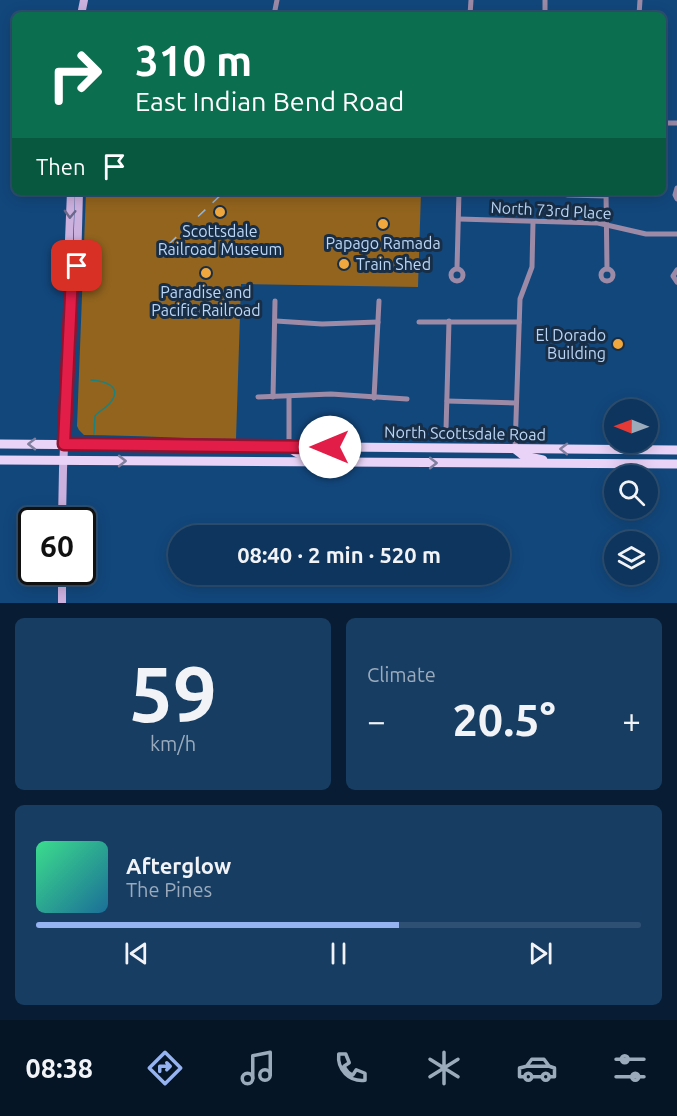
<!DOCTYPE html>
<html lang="en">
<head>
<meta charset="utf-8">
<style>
	body { margin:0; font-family:Ubuntu,sans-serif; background:#173d63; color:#f1f3f6; height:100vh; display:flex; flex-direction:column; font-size:22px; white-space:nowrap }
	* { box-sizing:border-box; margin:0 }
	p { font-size:20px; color:#9babbc }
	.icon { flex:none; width:33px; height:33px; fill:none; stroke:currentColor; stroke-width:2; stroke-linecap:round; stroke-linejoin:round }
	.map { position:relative; height:603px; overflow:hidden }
	.panel { display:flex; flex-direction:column; gap:15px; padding:15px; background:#081d33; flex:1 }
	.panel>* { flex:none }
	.hud { position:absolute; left:12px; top:12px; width:654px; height:183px; border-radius:9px; box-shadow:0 3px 15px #0003,0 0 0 2px #2e5072; background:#0b6e4f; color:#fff; overflow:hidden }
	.needle { width:39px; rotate:271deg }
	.controls { position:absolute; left:604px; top:399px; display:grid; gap:12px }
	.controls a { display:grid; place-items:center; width:54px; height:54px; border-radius:50%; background:#0e355d; box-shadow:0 3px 15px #0003,0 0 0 2px #2e5072; font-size:30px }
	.speed { position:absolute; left:18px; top:507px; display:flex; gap:12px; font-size:30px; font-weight:700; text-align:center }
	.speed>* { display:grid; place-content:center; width:78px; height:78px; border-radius:50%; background:#0e355d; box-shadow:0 3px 15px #0003,0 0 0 2px #2e5072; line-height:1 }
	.speed .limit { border:3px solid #111; border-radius:9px; background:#fff; color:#111 }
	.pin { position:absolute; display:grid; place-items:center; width:51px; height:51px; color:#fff; margin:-26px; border-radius:12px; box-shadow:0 3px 9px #0006 }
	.me { position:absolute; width:66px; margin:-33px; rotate:270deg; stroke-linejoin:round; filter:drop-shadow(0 0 4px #0008) }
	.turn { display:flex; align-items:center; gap:21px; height:126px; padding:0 24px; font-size:27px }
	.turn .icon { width:78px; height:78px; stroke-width:2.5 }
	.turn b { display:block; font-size:42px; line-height:51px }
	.then { display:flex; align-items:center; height:57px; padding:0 24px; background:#0003; gap:12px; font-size:22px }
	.big { font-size:45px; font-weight:600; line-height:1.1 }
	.panel .tile { flex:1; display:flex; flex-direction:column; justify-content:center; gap:9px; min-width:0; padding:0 21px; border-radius:9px; background:#173d63 }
	.panel .dial { align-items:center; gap:0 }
	.dial b { font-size:78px; line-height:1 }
	.song { display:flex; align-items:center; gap:18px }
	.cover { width:72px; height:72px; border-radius:9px; background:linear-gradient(135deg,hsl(150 70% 55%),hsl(200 70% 35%)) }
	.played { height:6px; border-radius:3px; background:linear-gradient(90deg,#95b2f1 60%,#2e5072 60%) }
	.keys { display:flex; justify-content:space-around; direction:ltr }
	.heat { display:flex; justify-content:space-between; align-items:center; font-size:33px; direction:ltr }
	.panel .tiles { flex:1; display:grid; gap:15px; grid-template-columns:1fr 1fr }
	.tile:last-child { grid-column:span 2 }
	.trip { position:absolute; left:168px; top:525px; width:342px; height:60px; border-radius:30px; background:#0e355d; box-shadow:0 3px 15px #0003,0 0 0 2px #2e5072; font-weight:600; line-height:60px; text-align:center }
	.dock { display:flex; height:96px; justify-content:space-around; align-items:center; background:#061525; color:#9babbc }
	.dock .icon { width:42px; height:42px }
	.dock .active { color:#95b2f1 }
	.dock b { font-size:27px; color:#f1f3f6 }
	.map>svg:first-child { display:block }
	.green { fill:#92641e }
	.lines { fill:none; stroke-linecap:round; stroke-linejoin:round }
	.stream { stroke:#1c8280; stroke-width:1.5 }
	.street { stroke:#9c8aa7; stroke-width:5 }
	.secondary { stroke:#ccb0de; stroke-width:8 }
	.primary { stroke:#e9d3f7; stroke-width:9 }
	.rail { stroke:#95b6db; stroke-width:1.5; stroke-dasharray:10 10; stroke-linecap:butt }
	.oneway { stroke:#69688a }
	.oneway2 { stroke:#80809e }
	.route-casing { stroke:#92132f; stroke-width:15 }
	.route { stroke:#e11d48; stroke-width:10 }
	.poi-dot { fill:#efa73e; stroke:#182e46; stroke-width:2 }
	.labels { text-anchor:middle; stroke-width:6; stroke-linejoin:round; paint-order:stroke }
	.street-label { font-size:16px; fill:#bbd6f6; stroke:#182e46 }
	.poi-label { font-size:16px; fill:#bbd6f6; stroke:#182e46 }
</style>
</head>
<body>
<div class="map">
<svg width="677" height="603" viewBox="0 0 677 603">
	<rect width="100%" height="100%" fill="#12477c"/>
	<path class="green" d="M86,192h335l-3,95 -177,-3 -5,155c-51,0 -101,-4 -152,-4l-5,-5 -2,-4z"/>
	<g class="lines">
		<path class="stream" d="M91,380c13,1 33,6 19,23 -4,5 -11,8 -15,13l-1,18"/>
		<g class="street">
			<polyline points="274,15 277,0"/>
			<polyline points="470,15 471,0"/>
			<polyline points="545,15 545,0"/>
			<polyline points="639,15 640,0"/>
			<polyline points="663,123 677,123"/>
			<polyline points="677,188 675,195 677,199"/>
			<polyline points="555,192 568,195 606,196"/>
			<polyline points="606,192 607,269"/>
			<polyline points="459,219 598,223 646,234 677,234"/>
			<polyline points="457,268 459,192"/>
			<circle cx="457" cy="275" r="6"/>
			<circle cx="607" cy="275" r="6"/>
			<polyline points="677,270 673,276 677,282"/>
			<polyline points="276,321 322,324 378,322"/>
			<polyline points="419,322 519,322"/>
			<polyline points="258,397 331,394 407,399"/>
			<polyline points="273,397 275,301"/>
			<polyline points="374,398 379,301"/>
			<polyline points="447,401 516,403"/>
			<polyline points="446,430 449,321"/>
			<polyline points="289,447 289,397"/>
			<polyline points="515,449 520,299 532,267 533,222"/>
		</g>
		<g class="secondary">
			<polyline points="81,15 84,0"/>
			<polyline points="72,275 77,266 79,192"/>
			<polyline points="62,520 63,469 72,275 68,264 71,192"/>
			<polyline points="62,603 62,572"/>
		</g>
		<g class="primary">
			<polyline points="0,444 677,450"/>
			<path d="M289,447c14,14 35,6 53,13"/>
			<polyline points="515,449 524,456 543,460"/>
			<polyline points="0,460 677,464"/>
		</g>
		<polyline class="rail" points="169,244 224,192"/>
	</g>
	<defs><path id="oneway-chevron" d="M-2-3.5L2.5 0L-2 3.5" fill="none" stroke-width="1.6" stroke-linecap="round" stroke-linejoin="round" transform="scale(1.5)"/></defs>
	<use class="oneway" href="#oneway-chevron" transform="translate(70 214) rotate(92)"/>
	<g class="oneway2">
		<use href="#oneway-chevron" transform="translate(32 444) rotate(-180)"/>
		<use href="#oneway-chevron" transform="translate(564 449) rotate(-179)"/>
		<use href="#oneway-chevron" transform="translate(122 461)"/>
		<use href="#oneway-chevron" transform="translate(433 463)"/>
	</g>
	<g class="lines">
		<g class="route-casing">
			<polyline id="route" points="77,266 72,275 64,444 330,447"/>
		</g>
		<use href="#route" class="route"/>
	</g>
	<g class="poi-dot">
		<circle cx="220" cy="212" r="6"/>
		<circle cx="383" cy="224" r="6"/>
		<circle cx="344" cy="264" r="6"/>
		<circle cx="206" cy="273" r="6"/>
		<circle cx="618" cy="344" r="6"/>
	</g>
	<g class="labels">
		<g class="street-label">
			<text transform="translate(551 210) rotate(3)" y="6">North 73rd Place</text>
			<text transform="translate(465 433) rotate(1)" y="6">North Scottsdale Road</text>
		</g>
		<g class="poi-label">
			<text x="220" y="237">Scottsdale<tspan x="220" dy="18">Railroad Museum</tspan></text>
			<text x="383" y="249">Papago Ramada</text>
			<text x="356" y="270" text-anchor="start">Train Shed</text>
			<text x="206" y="298">Paradise and<tspan x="206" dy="18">Pacific Railroad</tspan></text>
			<text x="606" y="341" text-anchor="end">El Dorado<tspan x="606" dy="18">Building</tspan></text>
		</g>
	</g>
</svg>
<div class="controls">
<a><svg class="needle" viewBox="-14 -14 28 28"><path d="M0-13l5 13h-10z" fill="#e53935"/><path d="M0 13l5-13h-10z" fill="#9babbc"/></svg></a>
<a><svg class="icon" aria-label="search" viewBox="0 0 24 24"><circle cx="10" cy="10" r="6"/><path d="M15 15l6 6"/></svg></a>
<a><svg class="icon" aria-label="layers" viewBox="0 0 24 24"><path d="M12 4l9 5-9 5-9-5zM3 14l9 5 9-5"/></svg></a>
</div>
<div class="speed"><div class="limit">60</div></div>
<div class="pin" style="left:77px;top:266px;background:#d93025"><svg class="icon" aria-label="arrive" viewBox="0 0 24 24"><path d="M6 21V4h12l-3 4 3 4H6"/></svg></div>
<svg class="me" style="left:330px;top:447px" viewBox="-20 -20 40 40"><circle r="19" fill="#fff"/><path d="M0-13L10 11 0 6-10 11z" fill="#e11d48"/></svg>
<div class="trip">08:40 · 2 min · 520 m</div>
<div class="hud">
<div class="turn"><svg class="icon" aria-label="right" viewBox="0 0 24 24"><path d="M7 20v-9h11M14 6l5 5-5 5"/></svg><div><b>310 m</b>East Indian Bend Road</div></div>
<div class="then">Then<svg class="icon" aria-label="arrive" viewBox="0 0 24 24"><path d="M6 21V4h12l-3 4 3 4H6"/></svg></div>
</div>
</div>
<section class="panel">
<div class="tiles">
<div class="tile dial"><b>59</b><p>km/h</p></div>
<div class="tile"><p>Climate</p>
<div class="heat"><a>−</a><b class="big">20.5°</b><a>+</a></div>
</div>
<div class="tile">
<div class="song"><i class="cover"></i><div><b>Afterglow</b><p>The Pines</p></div></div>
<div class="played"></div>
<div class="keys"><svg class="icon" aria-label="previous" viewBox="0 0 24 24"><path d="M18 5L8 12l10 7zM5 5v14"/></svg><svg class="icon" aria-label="pause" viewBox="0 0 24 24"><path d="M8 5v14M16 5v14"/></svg><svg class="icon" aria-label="next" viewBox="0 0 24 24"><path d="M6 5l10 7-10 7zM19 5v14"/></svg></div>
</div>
</div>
</section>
<nav class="dock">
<b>08:38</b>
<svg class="icon active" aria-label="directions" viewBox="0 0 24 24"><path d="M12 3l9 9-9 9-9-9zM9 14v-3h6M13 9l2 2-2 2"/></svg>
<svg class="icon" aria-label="music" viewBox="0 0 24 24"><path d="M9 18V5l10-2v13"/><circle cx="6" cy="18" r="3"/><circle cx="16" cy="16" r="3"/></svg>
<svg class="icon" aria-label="phone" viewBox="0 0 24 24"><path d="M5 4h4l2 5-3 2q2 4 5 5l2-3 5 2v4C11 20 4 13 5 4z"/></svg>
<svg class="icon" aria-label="climate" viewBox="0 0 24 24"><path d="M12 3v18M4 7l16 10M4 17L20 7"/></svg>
<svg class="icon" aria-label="car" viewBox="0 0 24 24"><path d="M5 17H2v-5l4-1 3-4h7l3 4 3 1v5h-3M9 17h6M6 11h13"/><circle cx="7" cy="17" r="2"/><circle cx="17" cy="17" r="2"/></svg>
<svg class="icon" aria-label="filters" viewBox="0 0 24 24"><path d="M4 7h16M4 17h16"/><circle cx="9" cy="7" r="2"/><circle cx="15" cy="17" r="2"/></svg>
</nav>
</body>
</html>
